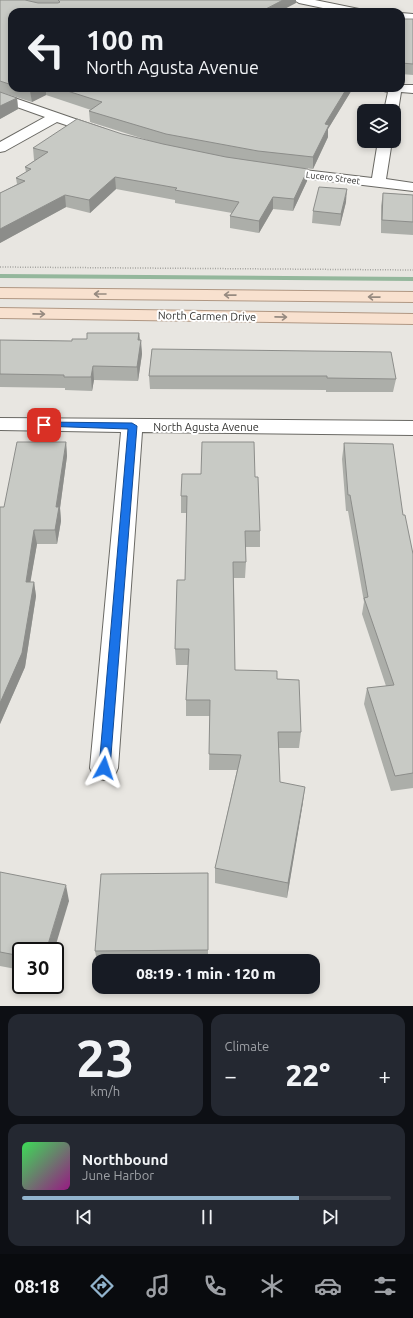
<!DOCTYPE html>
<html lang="en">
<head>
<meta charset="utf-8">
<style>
	body { margin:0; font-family:Ubuntu,sans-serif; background:#242831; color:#f1f3f6; height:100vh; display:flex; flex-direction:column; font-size:15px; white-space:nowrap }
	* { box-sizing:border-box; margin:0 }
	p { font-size:13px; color:#9ea1a6 }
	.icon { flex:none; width:22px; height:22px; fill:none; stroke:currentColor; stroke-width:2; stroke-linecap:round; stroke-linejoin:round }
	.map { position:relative; height:1006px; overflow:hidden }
	.details { display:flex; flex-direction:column; gap:8px; padding:8px; background:#0d0f14; flex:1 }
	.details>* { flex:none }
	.top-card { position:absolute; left:8px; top:8px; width:397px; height:84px; border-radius:12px; box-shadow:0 2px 6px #0003; background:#171b24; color:#f1f3f6; overflow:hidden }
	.controls { position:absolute; left:357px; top:104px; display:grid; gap:8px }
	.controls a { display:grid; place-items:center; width:44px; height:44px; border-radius:8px; background:#171b24; box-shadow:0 2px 6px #0003; font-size:20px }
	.speed { position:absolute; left:12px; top:942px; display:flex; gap:8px; font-size:20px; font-weight:700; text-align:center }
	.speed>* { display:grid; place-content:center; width:52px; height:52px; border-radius:50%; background:#171b24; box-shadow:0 2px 6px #0003; line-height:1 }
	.speed .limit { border:2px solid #111; border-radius:6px; background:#fff; color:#111 }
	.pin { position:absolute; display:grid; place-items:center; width:34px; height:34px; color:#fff; margin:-17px; border-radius:8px; box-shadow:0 2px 6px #0006 }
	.me { position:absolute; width:44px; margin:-22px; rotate:5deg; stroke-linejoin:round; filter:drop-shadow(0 0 3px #0008) }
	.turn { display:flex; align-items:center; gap:14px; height:84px; padding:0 12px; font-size:18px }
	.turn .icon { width:52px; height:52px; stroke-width:2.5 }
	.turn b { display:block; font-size:28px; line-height:34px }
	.big { font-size:30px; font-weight:800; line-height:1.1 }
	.details .widget { flex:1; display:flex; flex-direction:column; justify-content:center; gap:6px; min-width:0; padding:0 14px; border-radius:12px; background:#242831 }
	.details .dial { align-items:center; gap:0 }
	.dial b { font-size:52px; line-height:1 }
	.song { display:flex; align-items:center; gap:12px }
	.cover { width:48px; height:48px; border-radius:6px; background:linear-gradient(135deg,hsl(130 70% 55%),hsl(310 70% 35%)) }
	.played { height:4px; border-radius:2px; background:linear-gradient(90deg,#92b4cd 75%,#363941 75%) }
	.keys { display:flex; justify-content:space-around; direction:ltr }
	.heat { display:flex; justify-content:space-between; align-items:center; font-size:22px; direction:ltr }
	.details .tiles { flex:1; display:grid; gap:8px; grid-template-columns:1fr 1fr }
	.widget:last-child { grid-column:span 2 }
	.trip { position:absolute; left:92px; top:954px; width:228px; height:40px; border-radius:12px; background:#171b24; box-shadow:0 2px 6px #0003; font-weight:800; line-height:40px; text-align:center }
	.tab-bar { display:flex; height:64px; justify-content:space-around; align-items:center; background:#090b0e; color:#9ea1a6 }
	.tab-bar .icon { width:28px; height:28px }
	.tab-bar .on { color:#92b4cd }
	.tab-bar b { font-size:18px; color:#f1f3f6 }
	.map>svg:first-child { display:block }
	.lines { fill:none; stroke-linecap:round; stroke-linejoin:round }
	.stream { fill:#94b79c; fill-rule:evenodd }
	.minor-casing { stroke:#6a6964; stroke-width:2 }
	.major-casing { stroke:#b09783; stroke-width:2 }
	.path { stroke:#a5a4a0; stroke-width:1.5; stroke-dasharray:1 1.5; stroke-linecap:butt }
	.minor { fill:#fff; fill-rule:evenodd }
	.major { fill:#f8e1cf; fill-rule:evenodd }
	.wall { fill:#acaea9 }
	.shaded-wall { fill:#8c8d8a }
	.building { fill:#c8cac5; stroke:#8c8d8a }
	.oneway { stroke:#968a80 }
	.route { fill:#1a73e8; stroke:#114b97 }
	.labels { text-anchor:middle; stroke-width:4; stroke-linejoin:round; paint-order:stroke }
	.far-street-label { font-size:9px; fill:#333331; stroke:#fff }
	.street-label { font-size:11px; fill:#333331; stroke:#fff }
</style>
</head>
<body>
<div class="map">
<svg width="413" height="1006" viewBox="0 0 413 1006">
	<rect width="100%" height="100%" fill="#e8e6e1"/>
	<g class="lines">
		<polygon class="stream" points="0,274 413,277 413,281 0,278"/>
		<g class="minor-casing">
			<g id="minor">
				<polygon points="294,0 315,0 359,9 365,12 342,12 299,3"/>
				<polygon points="401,13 413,14 413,20 401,19"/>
				<polygon points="401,85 413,85 413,93 401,92 398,111 396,114 394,114 394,111 384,111 388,92 384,91 383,88 401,88"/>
				<polygon points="0,93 104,129 106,132 104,135 99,136 57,122 5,151 0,152 0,142 45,117 0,101"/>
				<polygon points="378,141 392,141 386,179 413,183 413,191 279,175 274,174 272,171 274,168 279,167 372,178"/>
				<polygon points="0,418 413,421 413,435 142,432 118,768 114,777 104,780 94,777 90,768 121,432 0,430"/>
			</g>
		</g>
		<g class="major-casing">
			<g id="major">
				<polygon points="0,288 413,292 413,302 0,298"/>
				<polygon points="0,308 413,314 413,324 0,318"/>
			</g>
		</g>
		<polyline class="path" points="0,267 413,270"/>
		<use href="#minor" class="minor"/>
		<use href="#major" class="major"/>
	</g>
	<g class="wall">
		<polygon points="0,0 296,0 296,3 12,12 12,88 353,88 328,129 328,137 313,169 304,168 307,181 293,211 273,209 259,233 230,228 230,216 232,213 175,203 175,200 116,189 90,213 66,207 0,243 0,193 17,184 16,178 26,172 25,167 35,160 34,160 33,148 122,134 160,144 90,122 89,111 91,110 46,95 32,102 0,92 17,98 18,109 0,119"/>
		<polygon points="401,19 413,19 413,75 401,74"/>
		<polygon points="383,193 413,195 413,235 381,233 381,206"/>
		<polygon points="346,202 340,226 312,223 313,211"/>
		<polygon points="139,333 142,354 138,381 94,380 92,391 65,390 65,388 0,387 0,340 72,341"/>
		<polygon points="152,349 396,379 393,392 326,392 326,390 150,389 149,376"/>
		<polygon points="66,442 67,456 60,508 61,521 57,544 37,544 30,582 34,582 36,596 25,667 0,724 0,507 4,507"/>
		<polygon points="344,443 403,515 413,554 413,788 391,791 364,704 367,688 386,686 362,614 364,602 348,511 346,511 342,459"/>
		<polygon points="255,477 260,531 260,547 245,547 246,562 245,578 234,578 235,670 277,679 301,732 299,748 279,748 280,782 303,802 287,898 215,883 215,868 237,770 209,770 210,716 186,716 186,700 188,665 176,665 175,649 185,580 187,513 181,513 181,496"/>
		<polygon points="0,872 69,901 21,951 21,970 0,966"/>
		<polygon points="208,873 208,961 99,961 99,966 98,966 95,951"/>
	</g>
	<g class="shaded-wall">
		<polygon points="283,0 296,0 296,3 279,12 260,12"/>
		<polygon points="37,88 46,88 46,95 32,102 30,91"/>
		<polygon points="347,88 353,88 328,129 328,137 313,169 313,157 325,124"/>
		<polygon points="17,98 18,109 0,119 0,106"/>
		<polygon points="308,169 307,181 293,211 294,199"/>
		<polygon points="115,177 116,189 90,213 89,200"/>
		<polygon points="347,189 346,202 340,226 341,214"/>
		<polygon points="65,195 66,207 0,243 0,229"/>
		<polygon points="273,197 273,209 259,233 259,221"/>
		<polygon points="139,333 140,346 141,340 142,354 138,381 137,367"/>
		<polygon points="93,366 94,380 92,391 91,377"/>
		<polygon points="66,442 67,456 60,508 61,521 57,544 55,530 56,507"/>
		<polygon points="34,530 37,544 28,596 26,582"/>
		<polygon points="34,582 36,596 25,667 0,724 0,703"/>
		<polygon points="305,787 303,802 287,898 288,883"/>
		<polygon points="66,885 69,901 54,951 46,951"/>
	</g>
	<g class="building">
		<polygon points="0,0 25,0 38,3 58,3 60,2 58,0 283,0 260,12 12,12 12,85 0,81"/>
		<polygon points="299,9 331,12 298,12"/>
		<polygon points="401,19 413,19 413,64 401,63"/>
		<polygon points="21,88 37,88 30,91"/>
		<polygon points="58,88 347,88 325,124 329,125 313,157 258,151 166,134 89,111 102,102"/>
		<polygon points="0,92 17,98 0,106"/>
		<polygon points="77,119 122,134 163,144 226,157 308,169 294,199 273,197 259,221 230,216 239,202 175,190 177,188 115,177 89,200 65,195 0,229 0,193 25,181 16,178 31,169 25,167 48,152 33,148"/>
		<polygon points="319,187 347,189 341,214 313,211"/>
		<polygon points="383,193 413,195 413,222 382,220"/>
		<polygon points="87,333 139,333 138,340 141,340 137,367 93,366 91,377 64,377 64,375 0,374 0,340 72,341 72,339 87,339"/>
		<polygon points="152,349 391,352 396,379 327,378 327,376 149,376"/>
		<polygon points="17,442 66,442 56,507 59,507 55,530 34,530 26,582 34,582 22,653 0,703 0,507 4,507"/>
		<polygon points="202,442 254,442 255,477 258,477 260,531 245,531 246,562 233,562 235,670 277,671 277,679 299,680 301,732 278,732 280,782 305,787 288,883 215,868 241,755 209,754 210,700 186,700 189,649 175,649 177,580 185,580 187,496 181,496 182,474 201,474"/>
		<polygon points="344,443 393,444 403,515 405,515 413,554 413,773 395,776 367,688 394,685 364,598 368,597 350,495 348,495"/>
		<polygon points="0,872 66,885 46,951 21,951 21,956 0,952"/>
		<polygon points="208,873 208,950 95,951 101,874"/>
	</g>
	<defs><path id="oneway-shaft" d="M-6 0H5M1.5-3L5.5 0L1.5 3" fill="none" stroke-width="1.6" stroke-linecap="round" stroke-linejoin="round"/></defs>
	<g class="oneway">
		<use href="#oneway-shaft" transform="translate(100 294) rotate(-180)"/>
		<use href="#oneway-shaft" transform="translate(230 295) rotate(-179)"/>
		<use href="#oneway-shaft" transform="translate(374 297) rotate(-179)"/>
		<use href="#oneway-shaft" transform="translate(39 314) rotate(1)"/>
		<use href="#oneway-shaft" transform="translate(281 317) rotate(1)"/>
	</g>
	<polygon class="route" points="44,422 132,423 137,426 110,768 109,772 104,773 100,772 99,768 128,429 41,426 40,425 41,423"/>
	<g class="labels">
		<g class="far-street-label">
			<text transform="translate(333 178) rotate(7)" y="3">Lucero Street</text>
		</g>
		<g class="street-label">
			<text transform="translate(207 316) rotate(1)" y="4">North Carmen Drive</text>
			<text x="206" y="431">North Agusta Avenue</text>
		</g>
	</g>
</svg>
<div class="controls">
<a><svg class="icon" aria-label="layers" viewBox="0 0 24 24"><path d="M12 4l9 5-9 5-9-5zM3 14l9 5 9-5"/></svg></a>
</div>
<div class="speed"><div class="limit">30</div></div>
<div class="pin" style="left:44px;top:425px;background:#d93025"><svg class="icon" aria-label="arrive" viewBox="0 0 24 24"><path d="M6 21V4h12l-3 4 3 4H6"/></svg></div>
<svg class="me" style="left:104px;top:768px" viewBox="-20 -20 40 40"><path d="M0-17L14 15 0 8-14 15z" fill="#1a73e8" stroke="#fff" stroke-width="4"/></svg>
<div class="trip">08:19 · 1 min · 120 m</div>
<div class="top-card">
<div class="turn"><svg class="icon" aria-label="left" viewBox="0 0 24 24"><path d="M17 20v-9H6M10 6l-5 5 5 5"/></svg><div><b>100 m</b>North Agusta Avenue</div></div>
</div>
</div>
<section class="details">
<div class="tiles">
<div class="widget dial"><b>23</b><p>km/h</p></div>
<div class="widget"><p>Climate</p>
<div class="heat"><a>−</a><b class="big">22°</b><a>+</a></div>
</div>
<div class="widget">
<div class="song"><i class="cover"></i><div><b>Northbound</b><p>June Harbor</p></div></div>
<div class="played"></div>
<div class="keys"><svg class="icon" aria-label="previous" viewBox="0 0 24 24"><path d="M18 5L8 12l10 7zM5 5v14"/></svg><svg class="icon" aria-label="pause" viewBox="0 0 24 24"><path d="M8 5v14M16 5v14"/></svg><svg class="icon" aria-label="next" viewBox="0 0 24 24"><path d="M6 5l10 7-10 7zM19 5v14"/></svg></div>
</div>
</div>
</section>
<nav class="tab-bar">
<b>08:18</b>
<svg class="icon on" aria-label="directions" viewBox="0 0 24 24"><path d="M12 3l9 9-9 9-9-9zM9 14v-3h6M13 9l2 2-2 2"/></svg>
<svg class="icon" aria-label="music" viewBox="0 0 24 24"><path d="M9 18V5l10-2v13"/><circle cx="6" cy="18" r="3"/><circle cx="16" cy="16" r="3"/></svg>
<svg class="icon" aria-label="phone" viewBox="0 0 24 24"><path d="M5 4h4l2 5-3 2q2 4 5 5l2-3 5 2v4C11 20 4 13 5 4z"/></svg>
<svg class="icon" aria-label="climate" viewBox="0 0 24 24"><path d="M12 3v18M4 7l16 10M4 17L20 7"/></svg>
<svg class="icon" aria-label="car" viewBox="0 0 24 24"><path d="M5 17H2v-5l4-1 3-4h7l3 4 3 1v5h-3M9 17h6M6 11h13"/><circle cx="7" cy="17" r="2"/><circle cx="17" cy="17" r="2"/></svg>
<svg class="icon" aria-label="filters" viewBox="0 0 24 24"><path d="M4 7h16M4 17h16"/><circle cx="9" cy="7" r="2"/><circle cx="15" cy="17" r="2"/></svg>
</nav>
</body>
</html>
